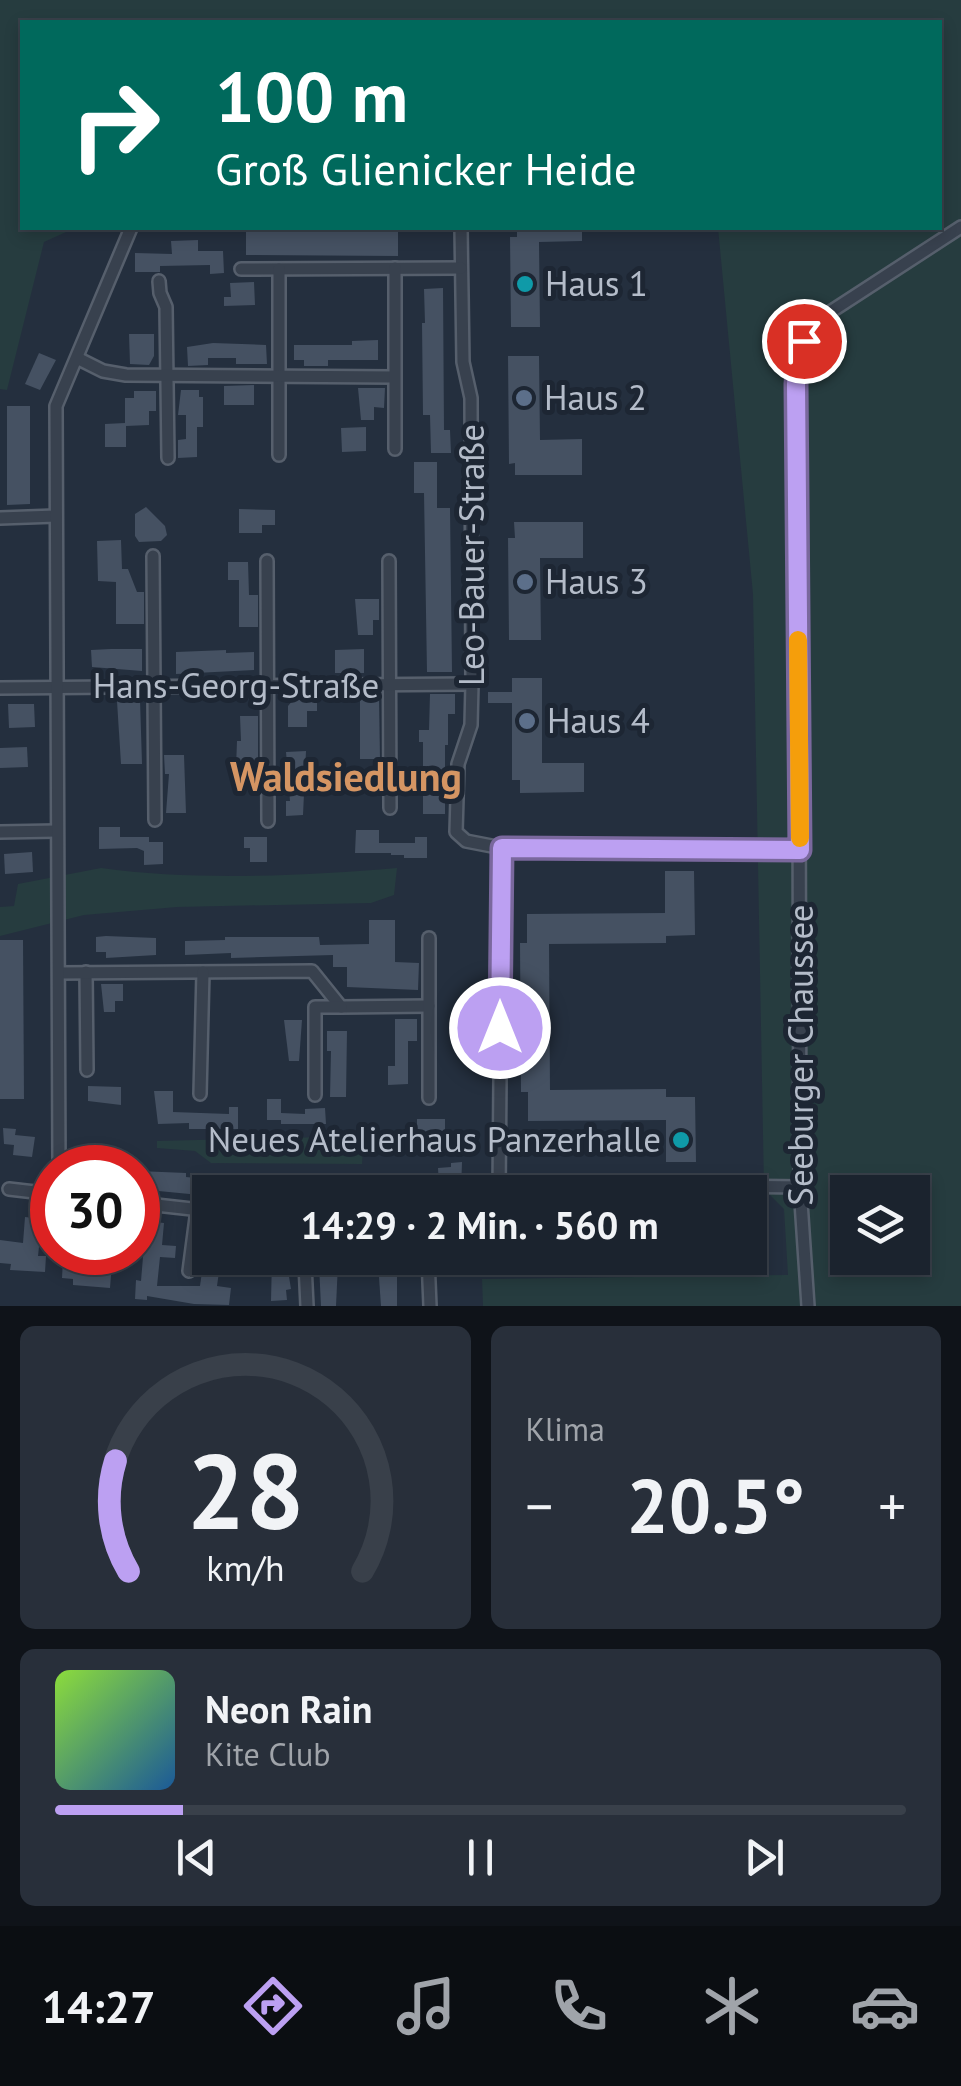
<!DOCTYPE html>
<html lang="de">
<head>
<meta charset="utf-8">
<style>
	body { margin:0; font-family:"PT Sans",sans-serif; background:#282f3a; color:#f1f3f6; height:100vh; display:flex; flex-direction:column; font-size:38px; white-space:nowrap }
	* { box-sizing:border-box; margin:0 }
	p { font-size:32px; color:#a0a4aa }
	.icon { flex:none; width:55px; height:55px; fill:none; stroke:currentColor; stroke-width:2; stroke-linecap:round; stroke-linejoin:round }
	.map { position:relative; height:1306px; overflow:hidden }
	.sheet { display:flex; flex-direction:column; gap:20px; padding:20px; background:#0f1319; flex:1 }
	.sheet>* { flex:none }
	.top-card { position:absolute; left:20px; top:20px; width:922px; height:210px; border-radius:0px; box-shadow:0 5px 15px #0003,0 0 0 2px #39404a; background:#00695c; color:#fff; overflow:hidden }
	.controls { position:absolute; left:830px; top:1175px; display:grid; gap:20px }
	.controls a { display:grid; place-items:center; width:100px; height:100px; border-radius:0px; background:#1b232e; box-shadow:0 5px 15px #0003,0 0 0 2px #39404a; font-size:50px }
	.speed { position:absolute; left:30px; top:1145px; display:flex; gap:20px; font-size:50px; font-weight:700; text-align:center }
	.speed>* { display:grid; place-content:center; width:130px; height:130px; border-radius:50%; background:#1b232e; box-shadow:0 5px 15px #0003,0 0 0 2px #39404a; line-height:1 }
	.speed .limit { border:15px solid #d22; background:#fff; color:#111 }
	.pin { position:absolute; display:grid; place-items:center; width:85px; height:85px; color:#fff; margin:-42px; border:5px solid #fff; border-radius:50%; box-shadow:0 2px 10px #0007 }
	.me { position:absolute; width:110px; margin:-55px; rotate:0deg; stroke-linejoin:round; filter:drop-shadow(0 0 8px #0008) }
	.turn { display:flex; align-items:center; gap:35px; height:210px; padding:0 30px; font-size:45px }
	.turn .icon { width:130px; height:130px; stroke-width:2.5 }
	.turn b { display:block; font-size:70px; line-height:85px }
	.big { font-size:75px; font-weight:800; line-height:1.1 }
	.sheet .card { flex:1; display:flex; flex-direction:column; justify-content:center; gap:15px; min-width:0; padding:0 35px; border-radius:15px; background:#282f3a }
	.sheet .dial { align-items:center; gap:0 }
	.dial svg { height:260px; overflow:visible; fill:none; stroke:#39404a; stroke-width:7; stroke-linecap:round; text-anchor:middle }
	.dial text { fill:#f1f3f6; stroke:none }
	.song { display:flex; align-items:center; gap:30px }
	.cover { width:120px; height:120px; border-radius:15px; background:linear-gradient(135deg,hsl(90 70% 55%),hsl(210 70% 35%)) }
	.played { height:10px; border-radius:5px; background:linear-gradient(90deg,#bca0f2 15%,#39404a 15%) }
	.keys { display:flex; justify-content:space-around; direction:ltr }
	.heat { display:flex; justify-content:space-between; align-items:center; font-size:55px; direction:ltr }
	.sheet .tiles { flex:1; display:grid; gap:20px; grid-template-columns:1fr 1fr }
	.card:last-child { grid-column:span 2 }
	.trip { position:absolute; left:192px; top:1175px; width:575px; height:100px; border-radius:0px; background:#1b232e; box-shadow:0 5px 15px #0003,0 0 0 2px #39404a; font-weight:800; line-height:100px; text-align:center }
	.dock { display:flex; height:160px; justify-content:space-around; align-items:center; background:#0b0e12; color:#a0a4aa }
	.dock .icon { width:70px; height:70px }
	.dock .current { color:#bca0f2 }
	.dock b { font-size:45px; color:#f1f3f6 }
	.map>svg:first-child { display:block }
	.green { fill:#263c3f; fill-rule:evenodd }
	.building { fill:#455162 }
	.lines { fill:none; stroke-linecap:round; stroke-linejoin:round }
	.minor-casing { stroke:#565f6c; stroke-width:16 }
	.minor { stroke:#38414e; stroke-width:11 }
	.route-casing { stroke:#7a689d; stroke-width:25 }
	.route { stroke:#bca0f2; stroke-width:18 }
	.slow { stroke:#f59e0b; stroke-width:18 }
	.culture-dot { fill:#0f9aa8; stroke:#1d2633; stroke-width:4 }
	.service-dot { fill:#5c6f8a; stroke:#1d2633; stroke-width:4 }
	.labels { text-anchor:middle; stroke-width:10; stroke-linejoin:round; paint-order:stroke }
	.poi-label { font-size:35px; fill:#b4bcc9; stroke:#1d2633; text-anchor:start }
	.street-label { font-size:35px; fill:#b4bcc9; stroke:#1d2633 }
	.quarter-label { font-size:40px; font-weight:bold; fill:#d59563; stroke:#1d2633 }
</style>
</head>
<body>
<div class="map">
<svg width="961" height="1306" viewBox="0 0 961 1306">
	<rect width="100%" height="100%" fill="#242f3e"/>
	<g class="green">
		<path d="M0,0h961v1306h-478l-1,-27 306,-4 -4,-66 -20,-20 -11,-595 -35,-366h222v-206h-918v206h53l-31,14 -37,148 -7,-1zM848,1192h64v66h-64z"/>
		<path d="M101,868c93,13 202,8 296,0l-3,27 -23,8 -194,4 -93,8 -84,21v-29l14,-1 4,-22z"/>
		<polygon points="364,1136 362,1164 211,1163 195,1151 157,1148 157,1141"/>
	</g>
	<g class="building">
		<polygon points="246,228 398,228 398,256 246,255"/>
		<polygon points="517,228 582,228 582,241 539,242 540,327 511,327 510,237 517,237"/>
		<polygon points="198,240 198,251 223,251 224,273 210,274 210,265 160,266 160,272 135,272 135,253 172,254 171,241"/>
		<polygon points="254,282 255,305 224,306 224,297 231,297 230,283"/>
		<polygon points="443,288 444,430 450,430 451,453 431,453 430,415 423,415 422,323 425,323 424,289"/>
		<polygon points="129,334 154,334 154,356 149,365 130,364"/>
		<polygon points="378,340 378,360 328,360 328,366 304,366 304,360 294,360 294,345 352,345 352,341"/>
		<polygon points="213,343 266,345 267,364 236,364 236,358 208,358 208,365 188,366 187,347"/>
		<polygon points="39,353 56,360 40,390 25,384"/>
		<polygon points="508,356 539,356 540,440 582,439 582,475 515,475 515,463 509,464"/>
		<polygon points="254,385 254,405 224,405 224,386"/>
		<polygon points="358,388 385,388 384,408 374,407 374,420 361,420"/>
		<polygon points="181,390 199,390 199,397 203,397 203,427 197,427 197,457 178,458 178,440 186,439 186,415 178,415"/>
		<polygon points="134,391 156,391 156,411 149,411 149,425 126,426 126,447 105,447 105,424 125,423 125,398 134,398"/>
		<polygon points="7,406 30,406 30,504 7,505"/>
		<polygon points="366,427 366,451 342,452 341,428"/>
		<polygon points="414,462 437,462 437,508 450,508 452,672 427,672 424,493 414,493"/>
		<polygon points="146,507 165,526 167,535 161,541 139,542 135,536 135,514"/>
		<polygon points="239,509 275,510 275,525 262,525 262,533 239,533"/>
		<polygon points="514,522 583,522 583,558 540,558 541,640 509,640 508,538 515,538"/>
		<polygon points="121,540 122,569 128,569 137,592 144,592 144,624 116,624 116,582 98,581 97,541"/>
		<polygon points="228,562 248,562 249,595 258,595 258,627 239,627 239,580 228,580"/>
		<polygon points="355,599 379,599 379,620 373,620 373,635 358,635"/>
		<polygon points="111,649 142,649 142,671 92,667 91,650"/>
		<polygon points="364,649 364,673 335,673 335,650"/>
		<polygon points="226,650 226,653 254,652 254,670 176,674 176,652"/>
		<polygon points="512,678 542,678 542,763 584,763 584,792 520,793 520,780 512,780 512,703 488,703 488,692 512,692"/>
		<polygon points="430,694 455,694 455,714 448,714 448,745 445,745 445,814 423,814 423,742 419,742 419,730 429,730"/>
		<polygon points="360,698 379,698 380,759 360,759"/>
		<polygon points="140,700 142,764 121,764 117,701"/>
		<polygon points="293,700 317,700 317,711 307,711 307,727 288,727 288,706"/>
		<polygon points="8,704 34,704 35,727 9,728"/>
		<polygon points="240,716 258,716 258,768 236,768 237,741 241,741"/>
		<polygon points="27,747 28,767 0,768 0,748"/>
		<polygon points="306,751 303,815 286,816 286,801 290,801 286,752"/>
		<polygon points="164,755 184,755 186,813 166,813 169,774 165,774"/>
		<polygon points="99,827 120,827 120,837 149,837 149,842 163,842 163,864 144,865 144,851 137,848 99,849"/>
		<polygon points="356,830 379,830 379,843 415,843 415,837 427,837 427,858 404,858 404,855 391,855 391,853 355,853"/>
		<polygon points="244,837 267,837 267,862 250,862 250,848 244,848"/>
		<polygon points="32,852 33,872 5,874 4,854"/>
		<polygon points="665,871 694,871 695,935 666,936 666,943 549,944 550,1090 666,1089 666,1097 695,1097 696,1162 666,1162 666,1120 528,1121 528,1092 521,1092 520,943 527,943 527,914 665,913"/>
		<polygon points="369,920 395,920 395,962 419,963 418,990 347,987 347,967 333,967 333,955 231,958 231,953 185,955 185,941 225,940 225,937 319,937 320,945 369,944"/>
		<polygon points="106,936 156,938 156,955 106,958 106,952 96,952 96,937"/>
		<polygon points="0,940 23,940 24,1099 0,1099"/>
		<polygon points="101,984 123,984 123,1001 115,1001 115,1012 104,1012"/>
		<polygon points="395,1019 417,1019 417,1041 408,1041 408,1084 388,1085 388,1066 395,1066"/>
		<polygon points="284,1020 302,1020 299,1061 289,1061"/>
		<polygon points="327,1031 347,1031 346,1097 330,1097 331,1051 327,1051"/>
		<polygon points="88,1086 121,1087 121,1105 88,1101"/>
		<polygon points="154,1091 173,1091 173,1112 229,1114 229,1107 238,1107 238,1129 189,1129 189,1123 158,1124"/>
		<polygon points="267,1099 281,1099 281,1119 281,1113 305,1114 305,1109 325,1108 326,1124 281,1124 281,1120 267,1120"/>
		<rect x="417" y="1119" width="28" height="20"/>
		<polygon points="3,1128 16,1129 15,1135 35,1137 32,1157 13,1155 14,1145 4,1144"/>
		<polygon points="462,1162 461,1192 444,1192 444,1185 439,1185 438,1168 451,1167 451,1163"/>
		<polygon points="138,1171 186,1173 186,1177 225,1181 223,1192 210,1192 210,1196 138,1189"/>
		<polygon points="25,1217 42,1219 38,1256 46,1256 45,1272 10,1270 11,1264 0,1263 0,1240 23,1243"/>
		<polygon points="146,1221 164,1223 162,1245 176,1246 175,1258 160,1257 157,1286 200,1286 204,1258 221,1258 217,1286 231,1288 229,1305 194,1304 147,1296 147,1300 135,1299 136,1280 141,1281"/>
		<polygon points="272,1258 286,1258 291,1289 286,1290 287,1300 271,1301"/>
		<polygon points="63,1259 112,1263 110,1288 73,1285 73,1279 62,1278"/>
		<polygon points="397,1262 397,1306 381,1306 378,1263"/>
		<polygon points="338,1264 336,1306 321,1306 319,1265"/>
	</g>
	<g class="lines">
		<g class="minor-casing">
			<g id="minor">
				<polyline points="461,228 463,362 471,398 472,684 471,725 458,764 456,832 466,841 502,848 800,850"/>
				<polyline points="241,269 461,268"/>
				<polyline points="279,269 279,455"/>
				<polyline points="159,281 160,293 166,307 168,458"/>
				<polyline points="77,358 103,371 126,375 394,377"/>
				<polyline points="395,449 395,268"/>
				<polyline points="0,518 56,516"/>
				<polyline points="153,556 155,820"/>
				<polyline points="267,561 268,821"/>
				<polyline points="389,561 390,808"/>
				<polyline points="0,688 472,684"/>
				<polyline points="0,832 57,831"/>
				<polyline points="86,972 87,1070"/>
				<polyline points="59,973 312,971 341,1007 429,1006"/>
				<polyline points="200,1094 203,972"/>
				<polyline points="315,1095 315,1007 341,1007"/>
				<polyline points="429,1098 429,938"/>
				<polyline points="59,1168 56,406 131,228"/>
				<polyline points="501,1183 800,1187"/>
				<polyline points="425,1185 425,1192"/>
				<polyline points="9,1189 52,1194"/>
				<polyline points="499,1192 502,848"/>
				<polyline points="138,1203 210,1211"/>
				<polyline points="428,1258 430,1306"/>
				<polyline points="189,1271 197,1210"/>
				<polyline points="307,1306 305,1264 310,1258"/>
				<polyline points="808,1306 800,1187 798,361 804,341 821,318 961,227"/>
			</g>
		</g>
		<use href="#minor" class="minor"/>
	</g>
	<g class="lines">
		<g class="route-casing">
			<polyline id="route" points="500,1028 502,848 800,850 796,384 798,362 804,341"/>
		</g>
		<use href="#route" class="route"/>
		<polyline class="slow" points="798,640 800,838"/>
	</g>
	<g class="culture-dot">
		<circle cx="525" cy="284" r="10"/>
		<circle cx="681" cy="1140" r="10"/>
	</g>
	<g class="service-dot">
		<circle cx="524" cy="398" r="10"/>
		<circle cx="525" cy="582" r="10"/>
		<circle cx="527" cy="721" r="10"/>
	</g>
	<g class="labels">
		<g class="poi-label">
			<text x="545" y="296">Haus 1</text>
			<text x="544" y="410">Haus 2</text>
			<text x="545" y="594">Haus 3</text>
			<text x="547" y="733">Haus 4</text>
			<text x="661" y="1152" text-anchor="end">Neues Atelierhaus Panzerhalle</text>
		</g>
		<g class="street-label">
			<text transform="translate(472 555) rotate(-90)" y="12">Leo-Bauer-Straße</text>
			<text x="236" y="698">Hans-Georg-Straße</text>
			<text transform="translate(801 1055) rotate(-90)" y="12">Seeburger Chaussee</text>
		</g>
		<g class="quarter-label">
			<text x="346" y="791">Waldsiedlung</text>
		</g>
	</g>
</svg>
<div class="controls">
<a><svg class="icon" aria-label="layers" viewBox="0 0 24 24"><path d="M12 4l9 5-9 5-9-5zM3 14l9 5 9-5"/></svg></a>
</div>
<div class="speed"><div class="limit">30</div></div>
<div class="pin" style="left:804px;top:341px;background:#d93025"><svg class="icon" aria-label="arrive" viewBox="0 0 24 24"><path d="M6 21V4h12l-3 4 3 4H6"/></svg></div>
<svg class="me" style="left:500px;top:1028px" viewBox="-20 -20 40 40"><circle r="17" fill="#bca0f2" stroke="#fff" stroke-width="3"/><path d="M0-11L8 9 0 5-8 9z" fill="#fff"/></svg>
<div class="trip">14:29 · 2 Min. · 560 m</div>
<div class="top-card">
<div class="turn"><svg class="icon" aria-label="right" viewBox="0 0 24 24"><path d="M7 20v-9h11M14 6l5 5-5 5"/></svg><div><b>100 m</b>Groß Glienicker Heide</div></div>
</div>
</div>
<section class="sheet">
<div class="tiles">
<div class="card dial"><svg viewBox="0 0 100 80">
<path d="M14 69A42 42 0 1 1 86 69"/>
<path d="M14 69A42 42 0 0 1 10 35" stroke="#bca0f2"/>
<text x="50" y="56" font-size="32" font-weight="700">28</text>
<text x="50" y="72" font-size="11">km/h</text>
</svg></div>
<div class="card"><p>Klima</p>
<div class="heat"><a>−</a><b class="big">20.5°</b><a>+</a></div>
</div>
<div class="card">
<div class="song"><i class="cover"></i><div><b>Neon Rain</b><p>Kite Club</p></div></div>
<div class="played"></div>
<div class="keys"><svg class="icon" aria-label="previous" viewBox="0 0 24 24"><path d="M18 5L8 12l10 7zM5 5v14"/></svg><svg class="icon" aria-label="pause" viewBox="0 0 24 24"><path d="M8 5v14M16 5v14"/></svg><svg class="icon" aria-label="next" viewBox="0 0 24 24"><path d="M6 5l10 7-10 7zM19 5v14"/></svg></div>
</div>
</div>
</section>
<nav class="dock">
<b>14:27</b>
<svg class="icon current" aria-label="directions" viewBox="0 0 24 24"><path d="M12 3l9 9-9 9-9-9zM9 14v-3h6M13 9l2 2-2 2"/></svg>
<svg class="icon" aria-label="music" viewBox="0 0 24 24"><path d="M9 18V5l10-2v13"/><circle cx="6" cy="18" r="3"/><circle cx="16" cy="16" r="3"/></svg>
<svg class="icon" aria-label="phone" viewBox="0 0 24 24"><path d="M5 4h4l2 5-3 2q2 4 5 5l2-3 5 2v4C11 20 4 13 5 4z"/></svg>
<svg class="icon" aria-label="climate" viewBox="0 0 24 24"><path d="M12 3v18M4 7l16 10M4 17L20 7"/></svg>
<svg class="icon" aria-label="car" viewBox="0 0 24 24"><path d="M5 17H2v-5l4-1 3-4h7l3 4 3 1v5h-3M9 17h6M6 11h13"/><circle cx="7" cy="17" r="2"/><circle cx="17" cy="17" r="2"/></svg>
</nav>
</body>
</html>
